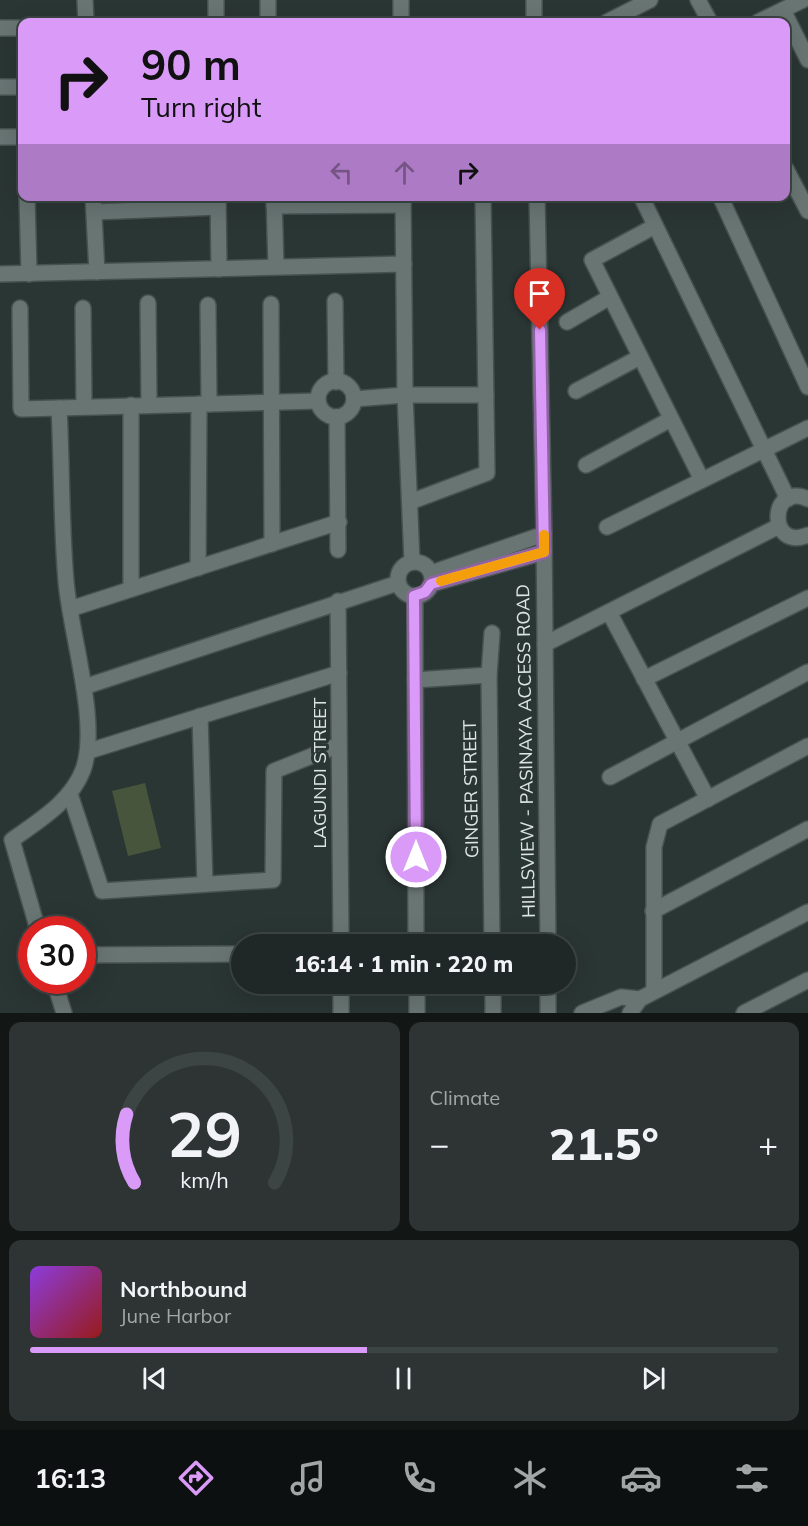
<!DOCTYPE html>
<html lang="en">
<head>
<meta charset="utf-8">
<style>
	body { margin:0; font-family:Mulish,sans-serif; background:#2d3433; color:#f1f3f6; height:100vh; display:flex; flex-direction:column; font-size:22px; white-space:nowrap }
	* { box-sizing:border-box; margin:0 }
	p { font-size:20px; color:#a2a6a7 }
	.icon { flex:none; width:33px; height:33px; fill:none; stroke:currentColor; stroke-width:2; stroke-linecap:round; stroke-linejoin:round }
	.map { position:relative; height:1013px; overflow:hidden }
	.side { display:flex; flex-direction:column; gap:9px; padding:9px; background:#121615; flex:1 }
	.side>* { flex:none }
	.top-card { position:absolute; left:18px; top:18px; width:772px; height:183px; border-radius:12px; box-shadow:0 6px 24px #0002,0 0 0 2px #3d4444; background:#d99af8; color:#111; overflow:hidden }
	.speed { position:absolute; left:18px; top:916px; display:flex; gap:12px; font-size:30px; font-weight:700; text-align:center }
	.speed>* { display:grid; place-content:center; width:78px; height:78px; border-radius:50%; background:#202827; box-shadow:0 6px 24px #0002,0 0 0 2px #3d4444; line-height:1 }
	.speed .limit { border:9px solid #d22; background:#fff; color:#111 }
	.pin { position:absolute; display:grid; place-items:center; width:51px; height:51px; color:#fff; margin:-62px -26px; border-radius:50% 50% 50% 0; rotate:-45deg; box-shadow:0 0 6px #0007 }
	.pin .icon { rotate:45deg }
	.me { position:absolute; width:66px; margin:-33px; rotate:0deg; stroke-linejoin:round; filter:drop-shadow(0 0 4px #0008) }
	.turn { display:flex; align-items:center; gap:21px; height:126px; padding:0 24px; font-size:27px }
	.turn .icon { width:78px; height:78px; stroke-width:2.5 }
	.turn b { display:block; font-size:42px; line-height:51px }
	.lanes { display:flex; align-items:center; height:57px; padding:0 24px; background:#0003; justify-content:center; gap:30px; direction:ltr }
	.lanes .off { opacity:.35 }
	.big { font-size:45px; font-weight:800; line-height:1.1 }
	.side .widget { flex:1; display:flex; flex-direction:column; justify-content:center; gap:9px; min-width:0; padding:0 21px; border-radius:12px; background:#2d3433 }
	.side .dial { align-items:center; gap:0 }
	.dial svg { height:156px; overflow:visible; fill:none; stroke:#3d4444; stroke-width:7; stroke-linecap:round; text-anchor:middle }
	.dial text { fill:#f1f3f6; stroke:none }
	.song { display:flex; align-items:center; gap:18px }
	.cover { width:72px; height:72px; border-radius:9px; background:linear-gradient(135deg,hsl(270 70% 55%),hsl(0 70% 35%)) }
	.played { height:6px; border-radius:3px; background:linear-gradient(90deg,#d99af8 45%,#3d4444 45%) }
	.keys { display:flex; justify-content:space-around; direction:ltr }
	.heat { display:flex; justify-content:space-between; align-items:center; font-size:33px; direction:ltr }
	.side .tiles { flex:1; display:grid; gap:9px; grid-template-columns:1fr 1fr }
	.widget:last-child { grid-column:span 2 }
	.trip { position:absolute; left:231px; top:934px; width:345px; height:60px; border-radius:30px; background:#202827; box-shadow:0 6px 24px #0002,0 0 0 2px #3d4444; font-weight:800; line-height:60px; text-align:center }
	.menu { display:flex; height:96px; justify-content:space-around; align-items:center; background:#0d1010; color:#a2a6a7 }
	.menu .icon { width:42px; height:42px }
	.menu .active { color:#d99af8 }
	.menu b { font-size:27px; color:#f1f3f6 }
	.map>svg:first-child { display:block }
	.green { fill:#46553c }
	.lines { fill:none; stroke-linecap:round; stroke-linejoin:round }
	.minor-casing { stroke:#475250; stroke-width:18 }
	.tertiary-casing { stroke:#475250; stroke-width:18 }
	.minor { stroke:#687573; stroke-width:15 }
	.tertiary { stroke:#687573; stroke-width:15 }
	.route-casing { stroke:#8d64a1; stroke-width:15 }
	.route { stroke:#d99af8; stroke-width:10 }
	.slow { stroke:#f59e0b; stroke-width:10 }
	.labels { text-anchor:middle; stroke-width:6; stroke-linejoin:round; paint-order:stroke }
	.street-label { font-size:18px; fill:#dee6e4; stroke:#2a3634 }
</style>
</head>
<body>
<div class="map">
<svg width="808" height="1013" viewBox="0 0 808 1013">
	<rect width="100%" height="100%" fill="#2a3634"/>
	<polygon class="green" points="145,783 161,848 128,856 112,791"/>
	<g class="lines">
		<g class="minor-casing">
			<g id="minor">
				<polyline points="85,0 86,22"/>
				<polyline points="216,0 216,22"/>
				<polyline points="268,0 268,22"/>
				<polyline points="401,0 401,22"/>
				<polyline points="698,0 710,22"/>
				<polyline points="783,10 808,60"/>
				<polyline points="607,22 650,0"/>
				<polyline points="758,22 803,0"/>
				<polyline points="0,28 22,28"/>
				<polyline points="0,87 22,87"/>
				<polyline points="0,137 22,137"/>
				<polyline points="786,169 808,211"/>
				<polyline points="27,196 29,274"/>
				<polyline points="93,196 97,272"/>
				<polyline points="218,196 219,269"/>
				<polyline points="274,196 276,267"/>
				<polyline points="403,196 405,395 412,562"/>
				<polyline points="641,196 788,499"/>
				<polyline points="720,196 808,387"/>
				<polyline points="274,206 403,205"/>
				<polyline points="94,212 218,207"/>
				<polyline points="655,226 592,260 702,480"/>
				<polyline points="0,274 404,264"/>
				<polyline points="335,301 336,382"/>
				<polyline points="148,303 149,405"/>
				<polyline points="271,304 272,544"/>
				<polyline points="208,305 209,404"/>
				<polyline points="20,308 21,409 318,401"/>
				<polyline points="83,308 84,406"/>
				<polyline points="567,322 610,297"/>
				<circle cx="336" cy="399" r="18"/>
				<polyline points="576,391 640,357"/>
				<polyline points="354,399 405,395 486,395"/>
				<polyline points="337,417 338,550"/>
				<polyline points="586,465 671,419"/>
				<path d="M808,499c-39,-18 -41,53 0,36"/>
				<polyline points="410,502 487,473 483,196"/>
				<polyline points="607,527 808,428"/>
				<circle cx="415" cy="579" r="17"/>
				<polyline points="198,568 199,404"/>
				<polyline points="431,573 544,534"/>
				<polyline points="431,584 544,552"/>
				<polyline points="131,589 131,405"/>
				<polyline points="415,596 416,945"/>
				<polyline points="338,601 341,945"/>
				<polyline points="70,609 339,522"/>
				<polyline points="609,612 708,799"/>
				<polyline points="492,633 489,675 492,945"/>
				<polyline points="545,644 779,526"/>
				<polyline points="644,679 808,598"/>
				<polyline points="415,680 489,675"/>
				<polyline points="84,687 398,583"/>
				<polyline points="200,716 205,884"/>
				<polyline points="89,751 339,673"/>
				<polyline points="610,777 808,672"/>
				<polyline points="70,794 102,891 273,880 274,771 339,745"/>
				<polyline points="653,911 808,829"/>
				<path d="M38,930l-26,-90c26,-19 59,-38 71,-70 17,-47 -13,-137 -17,-189 -5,-57 -4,-116 -7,-173"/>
				<polyline points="82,955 242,954"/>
				<polyline points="54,981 64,1013"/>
				<polyline points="341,984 341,1013"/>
				<polyline points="417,984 417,1013"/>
				<polyline points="493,984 493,1013"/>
				<polyline points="654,991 654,847 660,824 808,746"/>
				<polyline points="582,1013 621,997 640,999"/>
				<polyline points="630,1013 640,999 808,912"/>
			</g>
		</g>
		<g class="tertiary-casing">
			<g id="tertiary">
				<polyline points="534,0 534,22"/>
				<polyline points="537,196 544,534 548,945"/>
				<polyline points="548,984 548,1013"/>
				<polyline points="744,1013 808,980"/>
			</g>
		</g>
		<use href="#minor" class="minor"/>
		<use href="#tertiary" class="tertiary"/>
	</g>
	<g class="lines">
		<g class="route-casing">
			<polyline id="route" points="416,857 414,596 425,592 431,584 544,552 540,330"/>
		</g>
		<use href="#route" class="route"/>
		<polyline class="slow" points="441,581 544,552 544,535"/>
	</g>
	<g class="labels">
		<g class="street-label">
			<text transform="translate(526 751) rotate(-91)" y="6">HILLSVIEW - PASINAYA ACCESS ROAD</text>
			<text transform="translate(320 773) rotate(-90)" y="6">LAGUNDI STREET</text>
			<text transform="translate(471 789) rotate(-91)" y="6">GINGER STREET</text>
		</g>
	</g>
</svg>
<div class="speed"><div class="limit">30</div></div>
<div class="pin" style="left:540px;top:330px;background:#d93025"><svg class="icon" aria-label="arrive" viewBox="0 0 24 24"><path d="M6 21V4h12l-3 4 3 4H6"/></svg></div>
<svg class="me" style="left:416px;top:857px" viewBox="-20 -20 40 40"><circle r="17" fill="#d99af8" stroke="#fff" stroke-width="3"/><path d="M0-11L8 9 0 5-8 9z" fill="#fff"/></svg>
<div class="trip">16:14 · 1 min · 220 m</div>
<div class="top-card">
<div class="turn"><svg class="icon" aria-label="right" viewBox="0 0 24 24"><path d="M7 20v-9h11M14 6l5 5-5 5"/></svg><div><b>90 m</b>Turn right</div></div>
<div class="lanes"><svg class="icon off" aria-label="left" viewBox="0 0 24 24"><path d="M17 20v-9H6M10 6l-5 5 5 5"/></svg><svg class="icon off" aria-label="ahead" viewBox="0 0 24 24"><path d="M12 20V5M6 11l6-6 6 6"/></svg><svg class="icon" aria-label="right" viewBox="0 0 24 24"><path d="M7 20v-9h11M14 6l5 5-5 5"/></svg></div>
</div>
</div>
<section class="side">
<div class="tiles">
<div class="widget dial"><svg viewBox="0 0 100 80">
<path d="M14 69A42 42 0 1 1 86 69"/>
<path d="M14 69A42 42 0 0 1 10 34" stroke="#d99af8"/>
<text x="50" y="56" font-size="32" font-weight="700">29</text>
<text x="50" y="72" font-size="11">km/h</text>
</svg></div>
<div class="widget"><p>Climate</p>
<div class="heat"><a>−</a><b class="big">21.5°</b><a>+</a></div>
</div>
<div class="widget">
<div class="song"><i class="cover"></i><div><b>Northbound</b><p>June Harbor</p></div></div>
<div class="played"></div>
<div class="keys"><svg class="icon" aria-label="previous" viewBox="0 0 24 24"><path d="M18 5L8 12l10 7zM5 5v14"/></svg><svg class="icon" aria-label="pause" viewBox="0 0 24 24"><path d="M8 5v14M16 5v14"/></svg><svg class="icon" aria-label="next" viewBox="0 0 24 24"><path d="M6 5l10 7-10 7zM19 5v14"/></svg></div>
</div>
</div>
</section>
<nav class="menu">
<b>16:13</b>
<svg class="icon active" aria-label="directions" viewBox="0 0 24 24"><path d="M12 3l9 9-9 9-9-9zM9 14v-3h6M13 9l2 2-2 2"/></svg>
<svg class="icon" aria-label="music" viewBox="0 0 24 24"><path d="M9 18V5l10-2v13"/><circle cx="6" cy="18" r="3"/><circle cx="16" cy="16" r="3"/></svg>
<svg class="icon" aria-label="phone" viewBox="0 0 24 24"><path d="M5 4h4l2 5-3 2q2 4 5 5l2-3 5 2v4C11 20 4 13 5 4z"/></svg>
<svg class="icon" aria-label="climate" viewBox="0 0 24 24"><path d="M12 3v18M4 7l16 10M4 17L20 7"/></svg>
<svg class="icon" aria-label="car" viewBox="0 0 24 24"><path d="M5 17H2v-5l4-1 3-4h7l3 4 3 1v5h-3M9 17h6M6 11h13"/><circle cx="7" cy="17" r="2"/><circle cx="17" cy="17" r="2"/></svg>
<svg class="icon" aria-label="filters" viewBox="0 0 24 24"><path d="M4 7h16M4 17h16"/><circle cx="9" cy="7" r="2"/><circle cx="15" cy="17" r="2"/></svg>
</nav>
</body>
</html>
